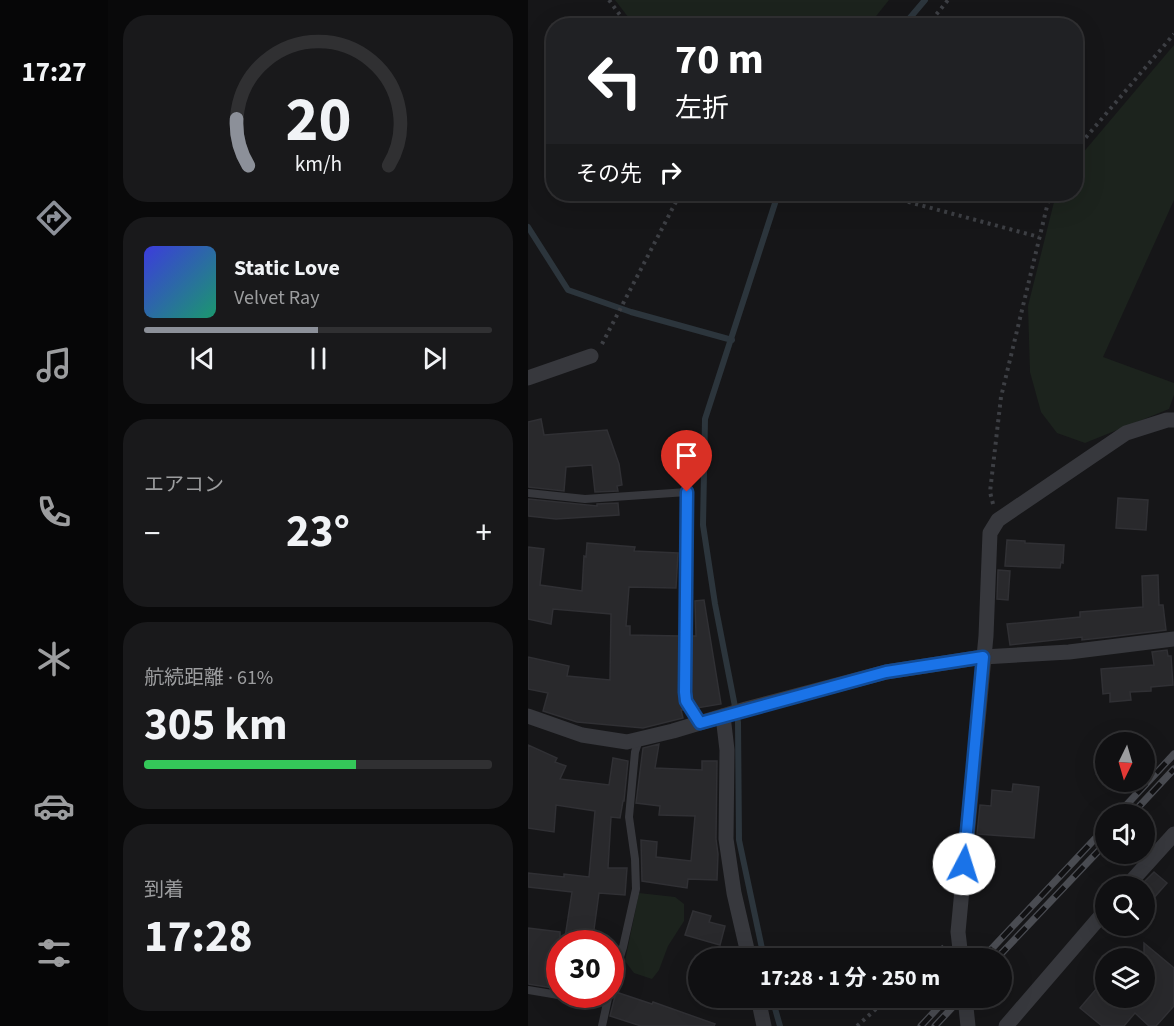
<!DOCTYPE html>
<html lang="ja">
<head>
<meta charset="utf-8">
<style>
	body { margin:0; font-family:"Source Sans 3","Noto Sans JP",sans-serif; background:#19191b; color:#f1f3f6; height:100vh; display:flex; flex-direction:column; font-size:22px; white-space:nowrap }
	* { box-sizing:border-box; margin:0 }
	p { font-size:20px; color:#9c9d9f }
	.icon { flex:none; width:33px; height:33px; fill:none; stroke:currentColor; stroke-width:2; stroke-linecap:round; stroke-linejoin:round }
	.map { position:relative; flex:1; overflow:hidden }
	.drawer { display:flex; flex-direction:column; gap:15px; padding:15px; background:#09090a; width:420px }
	.drawer>* { flex:none }
	.banner { position:absolute; left:18px; top:18px; width:537px; height:183px; border-radius:24px; box-shadow:0 6px 24px #0002,0 0 0 2px #303032; background:#202124; color:#fff; overflow:hidden }
	.needle { width:39px; rotate:185deg }
	.tools { position:absolute; left:567px; top:732px; display:grid; gap:12px }
	.tools a { display:grid; place-items:center; width:60px; height:60px; border-radius:50%; background:#101012; box-shadow:0 6px 24px #0002,0 0 0 2px #303032; font-size:30px }
	.speed { position:absolute; left:18px; top:930px; display:flex; gap:12px; font-size:30px; font-weight:700; text-align:center }
	.speed>* { display:grid; place-content:center; width:78px; height:78px; border-radius:50%; background:#101012; box-shadow:0 6px 24px #0002,0 0 0 2px #303032; line-height:1 }
	.speed .limit { border:9px solid #d22; background:#fff; color:#111 }
	.pin { position:absolute; display:grid; place-items:center; width:51px; height:51px; color:#fff; margin:-62px -26px; border-radius:50% 50% 50% 0; rotate:-45deg; box-shadow:0 0 6px #0007 }
	.pin .icon { rotate:45deg }
	.me { position:absolute; width:66px; margin:-33px; rotate:5deg; stroke-linejoin:round; filter:drop-shadow(0 0 4px #0008) }
	.turn { display:flex; align-items:center; gap:21px; height:126px; padding:0 30px; font-size:27px }
	.turn .icon { width:78px; height:78px; stroke-width:2.5 }
	.turn b { display:block; font-size:42px; line-height:51px }
	.then { display:flex; align-items:center; height:57px; padding:0 30px; background:#0003; gap:12px; font-size:22px }
	.big { font-size:45px; font-weight:700; line-height:1.1 }
	.drawer .tile { flex:1; display:flex; flex-direction:column; justify-content:center; gap:9px; min-width:0; padding:0 21px; border-radius:24px; background:#19191b }
	.drawer .dial { align-items:center; gap:0 }
	.dial svg { height:156px; overflow:visible; fill:none; stroke:#303032; stroke-width:7; stroke-linecap:round; text-anchor:middle }
	.dial text { fill:#f1f3f6; stroke:none }
	.song { display:flex; align-items:center; gap:18px }
	.cover { width:72px; height:72px; border-radius:9px; background:linear-gradient(135deg,hsl(240 70% 55%),hsl(160 70% 35%)) }
	.played { height:6px; border-radius:3px; background:linear-gradient(90deg,#8c9099 50%,#303032 50%) }
	.keys { display:flex; justify-content:space-around; direction:ltr }
	.heat { display:flex; justify-content:space-between; align-items:center; font-size:33px; direction:ltr }
	.charge { height:9px; border-radius:4px; background:linear-gradient(90deg,#34c759 61%,#303032 0) }
	.trip { position:absolute; left:160px; top:948px; width:324px; height:60px; border-radius:30px; background:#101012; box-shadow:0 6px 24px #0002,0 0 0 2px #303032; font-weight:700; line-height:60px; text-align:center }
	main { display:flex; flex:1; min-height:0 }
	.dock { display:flex; flex-direction:column; width:108px; justify-content:space-around; align-items:center; background:#060607; color:#9c9d9f }
	.dock .icon { width:42px; height:42px }
	.dock .on { color:#8c9099 }
	.dock b { font-size:27px; color:#f1f3f6 }
	.map>svg:first-child { display:block }
	.green { fill:#1c231d }
	.lines { fill:none; stroke-linecap:round; stroke-linejoin:round }
	.stream { stroke:#2c353c; stroke-width:6 }
	.building { fill:#29292c; stroke:#303034; stroke-width:1.5 }
	.path { stroke:#3d3f44; stroke-width:4; stroke-dasharray:3 4.5; stroke-linecap:butt }
	.lane { stroke:#37383d; stroke-width:8 }
	.street { stroke:#37383d; stroke-width:15 }
	.rail-casing { stroke:#4a4c52; stroke-width:7 }
	.rail { stroke:#111113; stroke-width:4.5; stroke-dasharray:14; stroke-linecap:butt }
	.route-casing { stroke:#114b97; stroke-width:15 }
	.route { stroke:#1a73e8; stroke-width:10 }
</style>
</head>
<body>
<main>
<nav class="dock">
<b>17:27</b>
<svg class="icon on" aria-label="directions" viewBox="0 0 24 24"><path d="M12 3l9 9-9 9-9-9zM9 14v-3h6M13 9l2 2-2 2"/></svg>
<svg class="icon" aria-label="music" viewBox="0 0 24 24"><path d="M9 18V5l10-2v13"/><circle cx="6" cy="18" r="3"/><circle cx="16" cy="16" r="3"/></svg>
<svg class="icon" aria-label="phone" viewBox="0 0 24 24"><path d="M5 4h4l2 5-3 2q2 4 5 5l2-3 5 2v4C11 20 4 13 5 4z"/></svg>
<svg class="icon" aria-label="climate" viewBox="0 0 24 24"><path d="M12 3v18M4 7l16 10M4 17L20 7"/></svg>
<svg class="icon" aria-label="car" viewBox="0 0 24 24"><path d="M5 17H2v-5l4-1 3-4h7l3 4 3 1v5h-3M9 17h6M6 11h13"/><circle cx="7" cy="17" r="2"/><circle cx="17" cy="17" r="2"/></svg>
<svg class="icon" aria-label="filters" viewBox="0 0 24 24"><path d="M4 7h16M4 17h16"/><circle cx="9" cy="7" r="2"/><circle cx="15" cy="17" r="2"/></svg>
</nav>
<section class="drawer">
<div class="tile dial"><svg viewBox="0 0 100 80">
<path d="M14 69A42 42 0 1 1 86 69"/>
<path d="M14 69A42 42 0 0 1 8 45" stroke="#8c9099"/>
<text x="50" y="56" font-size="32" font-weight="700">20</text>
<text x="50" y="72" font-size="11">km/h</text>
</svg></div>
<div class="tile">
<div class="song"><i class="cover"></i><div><b>Static Love</b><p>Velvet Ray</p></div></div>
<div class="played"></div>
<div class="keys"><svg class="icon" aria-label="previous" viewBox="0 0 24 24"><path d="M18 5L8 12l10 7zM5 5v14"/></svg><svg class="icon" aria-label="pause" viewBox="0 0 24 24"><path d="M8 5v14M16 5v14"/></svg><svg class="icon" aria-label="next" viewBox="0 0 24 24"><path d="M6 5l10 7-10 7zM19 5v14"/></svg></div>
</div>
<div class="tile"><p>エアコン</p>
<div class="heat"><a>−</a><b class="big">23°</b><a>+</a></div>
</div>
<div class="tile"><p>航続距離 · 61%</p><b class="big">305 km</b><div class="charge"></div></div>
<div class="tile"><p>到着</p><b class="big">17:28</b></div>
</section>
<div class="map">
<svg width="646" height="1026" viewBox="0 0 646 1026">
	<rect width="100%" height="100%" fill="#161618"/>
	<g class="green">
		<polygon points="87,0 361,0 341,25 107,26"/>
		<polygon points="646,45 646,200 575,357 646,383 646,395 641,409 557,443 529,433 513,412 502,372 500,306 528,194 548,194 548,161"/>
		<polygon points="111,893 147,897 156,904 156,921 140,946 131,970 124,979 106,973 97,961"/>
	</g>
	<g class="lines">
		<g class="stream">
			<polyline points="375,26 397,0"/>
			<polyline points="0,227 40,290 103,312 204,340"/>
			<polyline points="236,958 211,840 210,722 187,604 175,525 177,419 250,194"/>
			<polyline points="244,998 252,1026"/>
		</g>
	</g>
	<g class="building">
		<polygon points="13,419 16,435 79,430 91,464 94,485 89,486 90,491 67,492 64,465 38,467 36,491 0,487 0,422"/>
		<polygon points="590,498 620,500 618,530 588,528"/>
		<polygon points="0,499 69,506 69,504 90,503 91,515 28,519 0,516"/>
		<polygon points="479,540 497,541 497,543 536,545 535,563 533,562 532,568 477,566"/>
		<polygon points="59,543 107,547 106,551 150,553 148,588 101,587 98,626 102,626 102,635 152,636 151,693 152,702 156,710 153,710 155,718 115,728 49,722 15,711 20,693 0,689 0,657 41,666 39,676 82,680 83,614 25,609 23,624 0,619 0,547 16,549 12,585 54,591 56,556 58,557"/>
		<polygon points="470,570 482,571 480,600 469,599"/>
		<polygon points="630,575 631,605 635,605 638,630 581,637 554,640 554,637 482,645 479,624 552,617 552,612 615,607 614,576"/>
		<polygon points="176,600 193,704 169,708 164,699 163,692 164,636 168,636 167,601"/>
		<polygon points="639,650 640,656 643,656 645,685 623,687 623,691 602,692 603,700 582,702 582,693 575,694 573,669 626,665 624,652"/>
		<polygon points="131,744 127,768 174,770 174,761 189,761 188,839 190,854 189,880 160,879 159,888 114,881 113,840 129,842 128,857 163,861 167,816 131,815 132,806 108,803 115,748"/>
		<polygon points="0,745 29,758 27,762 38,766 32,779 81,785 85,758 100,761 96,801 95,801 92,818 83,817 80,868 99,868 97,895 71,893 64,944 36,944 44,892 0,887 0,873 36,877 36,874 61,877 67,811 28,805 26,832 0,828"/>
		<polygon points="485,784 511,787 506,838 449,834 452,805 463,806 464,790 484,792"/>
		<polygon points="626,872 639,883 616,909 616,882"/>
		<polygon points="165,911 183,916 181,922 197,926 192,945 157,935"/>
		<polygon points="0,928 32,932 32,989 0,984"/>
		<polygon points="616,943 646,968 646,1006 628,1026 621,1026 607,1013 596,1026 574,1026 552,1008 569,988 578,995 578,998 616,998"/>
		<polygon points="88,992 124,1004 125,1002 187,1024 186,1026 113,1026 82,1016"/>
	</g>
	<g class="lines">
		<g class="path">
			<polyline points="81,0 100,26"/>
			<polyline points="399,26 420,0"/>
			<polyline points="548,149 646,34"/>
			<polyline points="351,194 511,237"/>
			<polyline points="74,344 152,194"/>
			<polyline points="465,504 462,492 473,397 522,194"/>
			<polyline points="402,958 417,945"/>
			<polyline points="329,1026 360,998"/>
		</g>
		<g class="lane">
			<polyline points="0,493 57,499 159,492 157,692 158,701 172,723"/>
			<polyline points="82,989 95,947 108,889 107,859 101,817 107,752 111,740"/>
			<polyline points="0,990 78,1003"/>
			<polyline points="74,1026 81,994"/>
		</g>
		<g class="street">
			<polyline points="0,378 63,356"/>
			<polyline points="0,716 54,735 99,742 145,731 218,709 358,672 455,657 541,652 646,639"/>
			<polyline points="195,716 199,750 198,839 206,893 221,958"/>
			<polyline points="599,886 646,834"/>
			<polyline points="433,958 430,932 458,636 462,533 470,520 598,433 639,420 646,420"/>
			<polyline points="230,998 236,1026"/>
			<polyline points="437,998 440,1026"/>
			<polyline points="478,1026 578,910"/>
		</g>
		<g class="rail-casing">
			<g id="rail">
				<polyline points="590,814 646,754"/>
				<polyline points="604,814 646,769"/>
				<polyline points="455,958 578,827"/>
				<polyline points="469,958 578,843"/>
				<polyline points="393,1026 419,998"/>
				<polyline points="407,1026 433,998"/>
			</g>
		</g>
		<use href="#rail" class="rail"/>
	</g>
	<g class="lines">
		<g class="route-casing">
			<polyline id="route" points="159,492 157,692 158,701 172,723 358,672 455,657 436,864"/>
		</g>
		<use href="#route" class="route"/>
	</g>
</svg>
<div class="tools">
<a><svg class="needle" viewBox="-14 -14 28 28"><path d="M0-13l5 13h-10z" fill="#e53935"/><path d="M0 13l5-13h-10z" fill="#9c9d9f"/></svg></a>
<a><svg class="icon" aria-label="sound" viewBox="0 0 24 24"><path d="M4 9h4l5-4v14l-5-4H4zM17 9q2 3 0 6"/></svg></a>
<a><svg class="icon" aria-label="search" viewBox="0 0 24 24"><circle cx="10" cy="10" r="6"/><path d="M15 15l6 6"/></svg></a>
<a><svg class="icon" aria-label="layers" viewBox="0 0 24 24"><path d="M12 4l9 5-9 5-9-5zM3 14l9 5 9-5"/></svg></a>
</div>
<div class="speed"><div class="limit">30</div></div>
<div class="pin" style="left:159px;top:492px;background:#d93025"><svg class="icon" aria-label="arrive" viewBox="0 0 24 24"><path d="M6 21V4h12l-3 4 3 4H6"/></svg></div>
<svg class="me" style="left:436px;top:864px" viewBox="-20 -20 40 40"><circle r="19" fill="#fff"/><path d="M0-13L10 11 0 6-10 11z" fill="#1a73e8"/></svg>
<div class="trip">17:28 · 1 分 · 250 m</div>
<div class="banner">
<div class="turn"><svg class="icon" aria-label="left" viewBox="0 0 24 24"><path d="M17 20v-9H6M10 6l-5 5 5 5"/></svg><div><b>70 m</b>左折</div></div>
<div class="then">その先<svg class="icon" aria-label="right" viewBox="0 0 24 24"><path d="M7 20v-9h11M14 6l5 5-5 5"/></svg></div>
</div>
</div>
</main>
</body>
</html>
